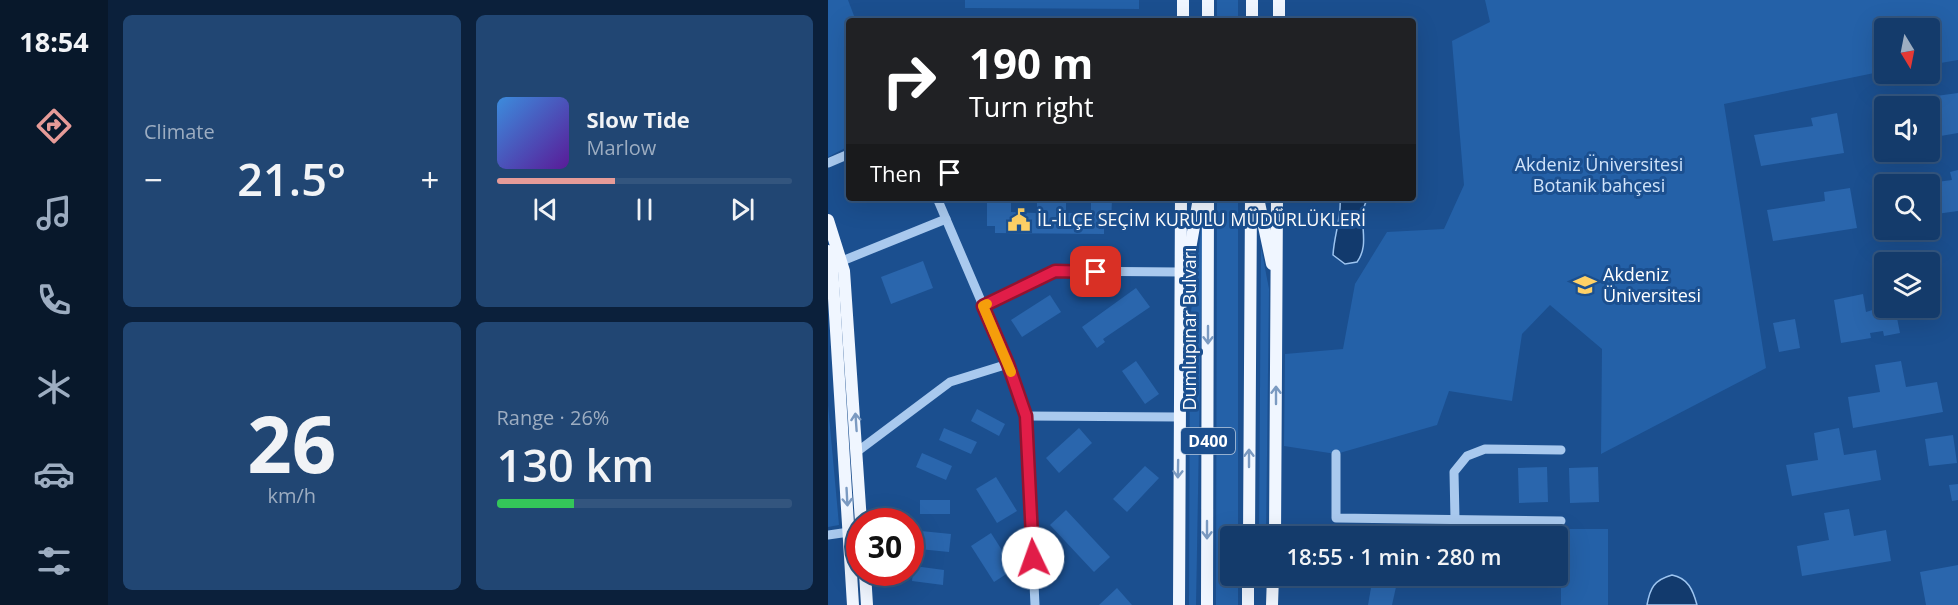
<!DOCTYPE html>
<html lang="en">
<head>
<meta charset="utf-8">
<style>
	body { margin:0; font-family:"Open Sans",sans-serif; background:#214673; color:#f1f3f6; height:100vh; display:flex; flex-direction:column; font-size:22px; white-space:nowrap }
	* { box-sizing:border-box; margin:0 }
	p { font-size:20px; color:#9dadc1 }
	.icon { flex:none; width:33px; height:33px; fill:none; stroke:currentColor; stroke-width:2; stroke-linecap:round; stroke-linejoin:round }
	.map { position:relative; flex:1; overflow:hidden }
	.side { display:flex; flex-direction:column; gap:15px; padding:15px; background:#0b203b; width:720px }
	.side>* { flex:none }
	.hud { position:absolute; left:18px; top:18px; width:570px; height:183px; border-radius:6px; box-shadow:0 6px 24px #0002,0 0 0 2px #33557e; background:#202124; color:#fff; overflow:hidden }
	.needle { width:39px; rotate:170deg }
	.tools { position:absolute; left:1046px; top:18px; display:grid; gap:12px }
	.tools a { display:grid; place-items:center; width:66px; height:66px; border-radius:6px; background:#143b6b; box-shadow:0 6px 24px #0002,0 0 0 2px #33557e; font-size:30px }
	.speed { position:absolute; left:18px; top:508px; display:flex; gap:12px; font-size:30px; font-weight:700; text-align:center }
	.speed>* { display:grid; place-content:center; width:78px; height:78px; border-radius:50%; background:#143b6b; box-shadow:0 6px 24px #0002,0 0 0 2px #33557e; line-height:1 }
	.speed .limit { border:9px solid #d22; background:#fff; color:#111 }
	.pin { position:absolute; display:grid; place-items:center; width:51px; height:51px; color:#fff; margin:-26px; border-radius:12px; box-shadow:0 3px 9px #0006 }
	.me { position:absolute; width:66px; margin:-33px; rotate:357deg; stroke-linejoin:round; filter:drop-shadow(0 0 4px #0008) }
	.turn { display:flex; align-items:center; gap:21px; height:126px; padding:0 24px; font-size:27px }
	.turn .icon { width:78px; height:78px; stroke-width:2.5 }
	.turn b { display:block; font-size:42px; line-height:51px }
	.then { display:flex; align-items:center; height:57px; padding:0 24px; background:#0003; gap:12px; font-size:22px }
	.big { font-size:45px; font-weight:600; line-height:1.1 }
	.side .card { flex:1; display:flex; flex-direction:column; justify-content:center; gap:9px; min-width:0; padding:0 21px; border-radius:9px; background:#214673 }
	.side .dial { align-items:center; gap:0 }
	.dial b { font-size:78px; line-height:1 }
	.song { display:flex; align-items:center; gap:18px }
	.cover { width:72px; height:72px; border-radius:9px; background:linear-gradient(135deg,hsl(210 70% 55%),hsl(270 70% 35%)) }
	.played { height:6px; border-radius:3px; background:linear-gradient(90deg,#e69b98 40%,#33557e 40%) }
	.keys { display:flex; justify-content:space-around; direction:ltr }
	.heat { display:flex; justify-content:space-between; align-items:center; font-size:33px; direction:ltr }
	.charge { height:9px; border-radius:4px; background:linear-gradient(90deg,#34c759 26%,#33557e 0) }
	.side .tiles { flex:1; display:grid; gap:15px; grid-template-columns:repeat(2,1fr) }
	.trip { position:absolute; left:392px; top:526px; width:348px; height:60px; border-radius:6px; background:#143b6b; box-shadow:0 6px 24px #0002,0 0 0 2px #33557e; font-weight:600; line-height:60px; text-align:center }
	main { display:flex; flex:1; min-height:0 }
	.dock { display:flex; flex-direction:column; width:108px; justify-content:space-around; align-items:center; background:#08182b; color:#9dadc1 }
	.dock .icon { width:42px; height:42px }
	.dock .selected { color:#e69b98 }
	.dock b { font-size:27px; color:#f1f3f6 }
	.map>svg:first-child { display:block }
	.green { fill:#2461a8 }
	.water { fill:#123a6d; stroke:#9cc4f0; stroke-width:1.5 }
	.building { fill:#2a66ad }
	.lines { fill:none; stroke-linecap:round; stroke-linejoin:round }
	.minor { stroke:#a9c9ee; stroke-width:9 }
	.major { stroke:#f0f6ff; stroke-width:12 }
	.oneway { stroke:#7b9ac1 }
	.route-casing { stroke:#92132f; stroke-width:15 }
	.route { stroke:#e11d48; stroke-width:10 }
	.slow { stroke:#f59e0b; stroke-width:10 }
	.labels { text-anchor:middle; stroke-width:6; stroke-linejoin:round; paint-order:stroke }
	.shield { fill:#1b4f8f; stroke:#bbcadd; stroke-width:1.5 }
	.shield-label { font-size:16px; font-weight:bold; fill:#fff }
	.park-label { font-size:18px; fill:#cfe3fa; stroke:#1b4f8f }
	.poi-label { font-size:18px; fill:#fff; stroke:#1b4f8f; text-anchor:start }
	.street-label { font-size:18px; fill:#fff; stroke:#1b4f8f }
</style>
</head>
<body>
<main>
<nav class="dock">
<b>18:54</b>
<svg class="icon selected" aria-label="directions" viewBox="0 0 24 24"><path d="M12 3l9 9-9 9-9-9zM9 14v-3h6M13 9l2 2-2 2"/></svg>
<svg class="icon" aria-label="music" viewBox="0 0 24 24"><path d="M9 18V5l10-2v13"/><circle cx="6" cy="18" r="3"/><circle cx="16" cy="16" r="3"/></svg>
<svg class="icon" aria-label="phone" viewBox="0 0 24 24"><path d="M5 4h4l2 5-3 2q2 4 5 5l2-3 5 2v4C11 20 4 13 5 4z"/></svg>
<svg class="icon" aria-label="climate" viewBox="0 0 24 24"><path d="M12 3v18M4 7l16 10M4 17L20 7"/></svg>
<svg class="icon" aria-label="car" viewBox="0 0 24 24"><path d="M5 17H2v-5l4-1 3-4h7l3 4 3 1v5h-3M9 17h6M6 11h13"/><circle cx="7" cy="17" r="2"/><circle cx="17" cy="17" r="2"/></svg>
<svg class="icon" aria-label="filters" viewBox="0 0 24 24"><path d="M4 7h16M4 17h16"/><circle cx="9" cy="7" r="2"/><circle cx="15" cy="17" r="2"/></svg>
</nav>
<section class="side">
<div class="tiles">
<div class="card"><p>Climate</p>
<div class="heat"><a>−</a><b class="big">21.5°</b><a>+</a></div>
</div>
<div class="card">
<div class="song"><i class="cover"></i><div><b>Slow Tide</b><p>Marlow</p></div></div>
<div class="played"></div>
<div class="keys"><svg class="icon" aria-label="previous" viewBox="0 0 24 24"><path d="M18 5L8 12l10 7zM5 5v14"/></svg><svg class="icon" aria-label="pause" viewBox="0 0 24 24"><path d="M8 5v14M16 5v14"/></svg><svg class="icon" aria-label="next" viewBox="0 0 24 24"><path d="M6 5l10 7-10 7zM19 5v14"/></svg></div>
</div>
<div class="card dial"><b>26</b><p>km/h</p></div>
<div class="card"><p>Range · 26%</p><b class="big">130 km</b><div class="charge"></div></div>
</div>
</section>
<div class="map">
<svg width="1130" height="605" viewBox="0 0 1130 605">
	<rect width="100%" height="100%" fill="#1b4f8f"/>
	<g class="green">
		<polygon points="0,0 20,0 28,21 21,21 21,146 0,157"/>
		<polygon points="137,0 311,0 311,9 137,8"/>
		<rect x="389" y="0" width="21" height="21"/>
		<polygon points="657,0 1130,0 1130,60 1101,65 1101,28 1056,28 1056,71 896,104 938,368 773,454 774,349 722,305 694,334 684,401 621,391 609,425 508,454 456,446 457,354 515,349 527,284 559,232 616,229 636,185 624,41 662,22"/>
		<rect x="201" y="16" width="113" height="5"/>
		<polygon points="389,198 410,198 410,537 402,537 402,576 410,576 410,605 388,605"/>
		<polygon points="375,214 368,605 361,605 362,320"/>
		<polygon points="433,247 441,289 438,537 431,537"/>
		<polygon points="0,405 11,525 0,527"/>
		<rect x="733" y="529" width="47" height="76"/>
	</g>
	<g class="water">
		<path d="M512,198h28c-13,21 4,44 -11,64l-12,2 -12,-9c1,-20 9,-39 7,-57z"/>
		<path d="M844,575c16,3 21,15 25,30h-50c3,-17 7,-25 25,-30z"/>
	</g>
	<g class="building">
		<polygon points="1130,93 1130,133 1101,138 1101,106 1110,104 1108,96"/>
		<polygon points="1009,113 1016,153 933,166 926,135 985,126 983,118"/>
		<polygon points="1130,170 1130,211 1101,215 1101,183 1124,180 1122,172"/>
		<polygon points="1022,188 1029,228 945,241 939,210 997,201 996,192"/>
		<polygon points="159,198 183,198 183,212 209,213 209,198 238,198 238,213 263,213 263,198 284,198 283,226 276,226 276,234 167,233 167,226 159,226"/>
		<polygon points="95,261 105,288 63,304 53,277"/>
		<polygon points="308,288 322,307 275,339 277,342 269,348 254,327"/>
		<polygon points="1035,294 1038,312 1051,308 1067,308 1072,333 1056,336 1055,331 1042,333 1043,338 1013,343 1006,300"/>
		<polygon points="222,295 233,312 194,337 183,320"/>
		<polygon points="967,319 972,348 951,352 945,323"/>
		<polygon points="308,361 331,394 317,404 294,371"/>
		<polygon points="1073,361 1078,387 1109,382 1115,412 1025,428 1020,397 1052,392 1047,365"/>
		<polygon points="149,409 177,424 171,436 143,421"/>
		<polygon points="116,428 149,442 143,454 111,440"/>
		<polygon points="251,428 264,443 231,473 218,458"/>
		<polygon points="1011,428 1016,455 1048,450 1053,480 964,496 958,465 990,460 986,433"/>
		<polygon points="1125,435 1129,463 1101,466 1097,439"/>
		<polygon points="94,453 124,466 118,480 88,467"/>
		<polygon points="317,466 331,478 299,512 285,499"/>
		<polygon points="719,467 720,502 691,503 690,468"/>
		<polygon points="770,467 771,502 742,503 741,468"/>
		<polygon points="168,477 189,511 169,523 148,489"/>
		<polygon points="1130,484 1130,500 1124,501 1121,485"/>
		<rect x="92" y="500" width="30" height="14"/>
		<polygon points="1021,509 1026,536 1058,530 1063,561 974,576 969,546 1001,540 996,513"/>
		<polygon points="238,510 282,557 266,572 222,525"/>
		<polygon points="93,531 123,534 121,552 91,549"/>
		<polygon points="163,533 186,569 166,582 143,546"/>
		<polygon points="1130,565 1130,605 1098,605 1092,572"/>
		<polygon points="86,566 116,570 115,585 84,581"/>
		<polygon points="544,582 568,587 564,605 540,605"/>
		<polygon points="289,588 304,605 271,605"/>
	</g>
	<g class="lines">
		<g class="minor">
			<polyline points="0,163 21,154"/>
			<polyline points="109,198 180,364 198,416 207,605"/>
			<polyline points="14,261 118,219"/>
			<polyline points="155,306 227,271 352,272"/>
			<polyline points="198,416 350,417"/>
			<polyline points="30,451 122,382 180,364"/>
			<polyline points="508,454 508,518 733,521"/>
			<polyline points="627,519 626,472 639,456 657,449 733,450"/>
			<polyline points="0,535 21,532"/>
		</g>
		<g class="major">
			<polyline points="380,0 380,21"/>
			<polyline points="424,0 424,21"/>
			<polyline points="355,21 355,0"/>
			<polyline points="451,21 451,0"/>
			<polyline points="430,198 444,264"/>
			<polyline points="0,220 16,271 33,522"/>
			<polyline points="0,251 4,266 25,605"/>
			<polyline points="358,272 371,198"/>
			<polyline points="421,537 423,198"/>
			<polyline points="447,537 449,198"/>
			<polyline points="37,573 39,605"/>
			<polyline points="351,605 353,198"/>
			<polyline points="379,605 380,198"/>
			<polyline points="420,605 420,576"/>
			<polyline points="444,605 445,576"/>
		</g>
	</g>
	<defs><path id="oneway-shaft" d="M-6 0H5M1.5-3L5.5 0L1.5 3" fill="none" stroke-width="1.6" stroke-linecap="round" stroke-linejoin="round" transform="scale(1.5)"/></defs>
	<g class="oneway">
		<use href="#oneway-shaft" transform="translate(380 335) rotate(90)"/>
		<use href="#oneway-shaft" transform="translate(448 395) rotate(-90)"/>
		<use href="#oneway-shaft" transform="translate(28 422) rotate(-94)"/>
		<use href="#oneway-shaft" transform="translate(421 458) rotate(-90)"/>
		<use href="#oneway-shaft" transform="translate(350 469) rotate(91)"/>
		<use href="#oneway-shaft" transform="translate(19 497) rotate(87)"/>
		<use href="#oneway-shaft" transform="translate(379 530) rotate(90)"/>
	</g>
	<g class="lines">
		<g class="route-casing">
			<polyline id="route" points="205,558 198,416 180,364 155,306 227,271 268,272"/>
		</g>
		<use href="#route" class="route"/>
		<polyline class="slow" points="159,304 155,306 183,372"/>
	</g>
	<defs>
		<g id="civic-bare" transform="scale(1.8)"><path d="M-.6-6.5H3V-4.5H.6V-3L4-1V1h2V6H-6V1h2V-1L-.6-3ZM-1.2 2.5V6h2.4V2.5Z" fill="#ffd166" stroke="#1b4f8f" stroke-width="2.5" paint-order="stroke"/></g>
		<g id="university-bare" transform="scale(1.8)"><path d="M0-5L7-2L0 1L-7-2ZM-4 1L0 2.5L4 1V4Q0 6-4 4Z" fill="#ffd166" stroke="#1b4f8f" stroke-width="2.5" paint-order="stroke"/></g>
	</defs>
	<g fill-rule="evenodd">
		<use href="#civic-bare" x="191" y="220"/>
		<use href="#university-bare" x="757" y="285"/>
	</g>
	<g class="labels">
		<rect class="shield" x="353" y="428" width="54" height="26" rx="4.5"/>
		<g class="shield-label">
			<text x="380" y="447">D400</text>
		</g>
		<g class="park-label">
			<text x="771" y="171">Akdeniz Üniversitesi<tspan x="771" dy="21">Botanik bahçesi</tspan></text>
		</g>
		<g class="poi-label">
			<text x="209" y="226">İL-İLÇE SEÇİM KURULU MÜDÜRLÜKLERİ</text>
			<text x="775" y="281">Akdeniz<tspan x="775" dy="21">Üniversitesi</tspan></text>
		</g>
		<g class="street-label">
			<text transform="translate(362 329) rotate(-90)" y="6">Dumlupınar Bulvarı</text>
		</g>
	</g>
</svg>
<div class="tools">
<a><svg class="needle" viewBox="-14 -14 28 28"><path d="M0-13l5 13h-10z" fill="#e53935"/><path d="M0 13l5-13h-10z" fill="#9dadc1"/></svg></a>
<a><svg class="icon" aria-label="sound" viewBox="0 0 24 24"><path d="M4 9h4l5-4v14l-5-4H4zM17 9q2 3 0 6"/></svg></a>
<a><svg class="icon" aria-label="search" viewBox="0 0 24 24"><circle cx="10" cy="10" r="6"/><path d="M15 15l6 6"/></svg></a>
<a><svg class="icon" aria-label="layers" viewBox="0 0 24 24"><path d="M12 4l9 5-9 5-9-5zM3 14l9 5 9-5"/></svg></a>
</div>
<div class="speed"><div class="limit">30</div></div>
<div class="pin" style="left:268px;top:272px;background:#d93025"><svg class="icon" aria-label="arrive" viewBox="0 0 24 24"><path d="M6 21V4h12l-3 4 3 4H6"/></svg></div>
<svg class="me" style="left:205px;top:558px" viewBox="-20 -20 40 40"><circle r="19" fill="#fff"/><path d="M0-13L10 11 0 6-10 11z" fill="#e11d48"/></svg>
<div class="trip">18:55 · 1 min · 280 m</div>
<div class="hud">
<div class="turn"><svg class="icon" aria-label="right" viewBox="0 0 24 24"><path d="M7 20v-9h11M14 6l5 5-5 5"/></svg><div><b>190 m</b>Turn right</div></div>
<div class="then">Then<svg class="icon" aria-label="arrive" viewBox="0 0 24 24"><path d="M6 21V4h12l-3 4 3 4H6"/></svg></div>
</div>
</div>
</main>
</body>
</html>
